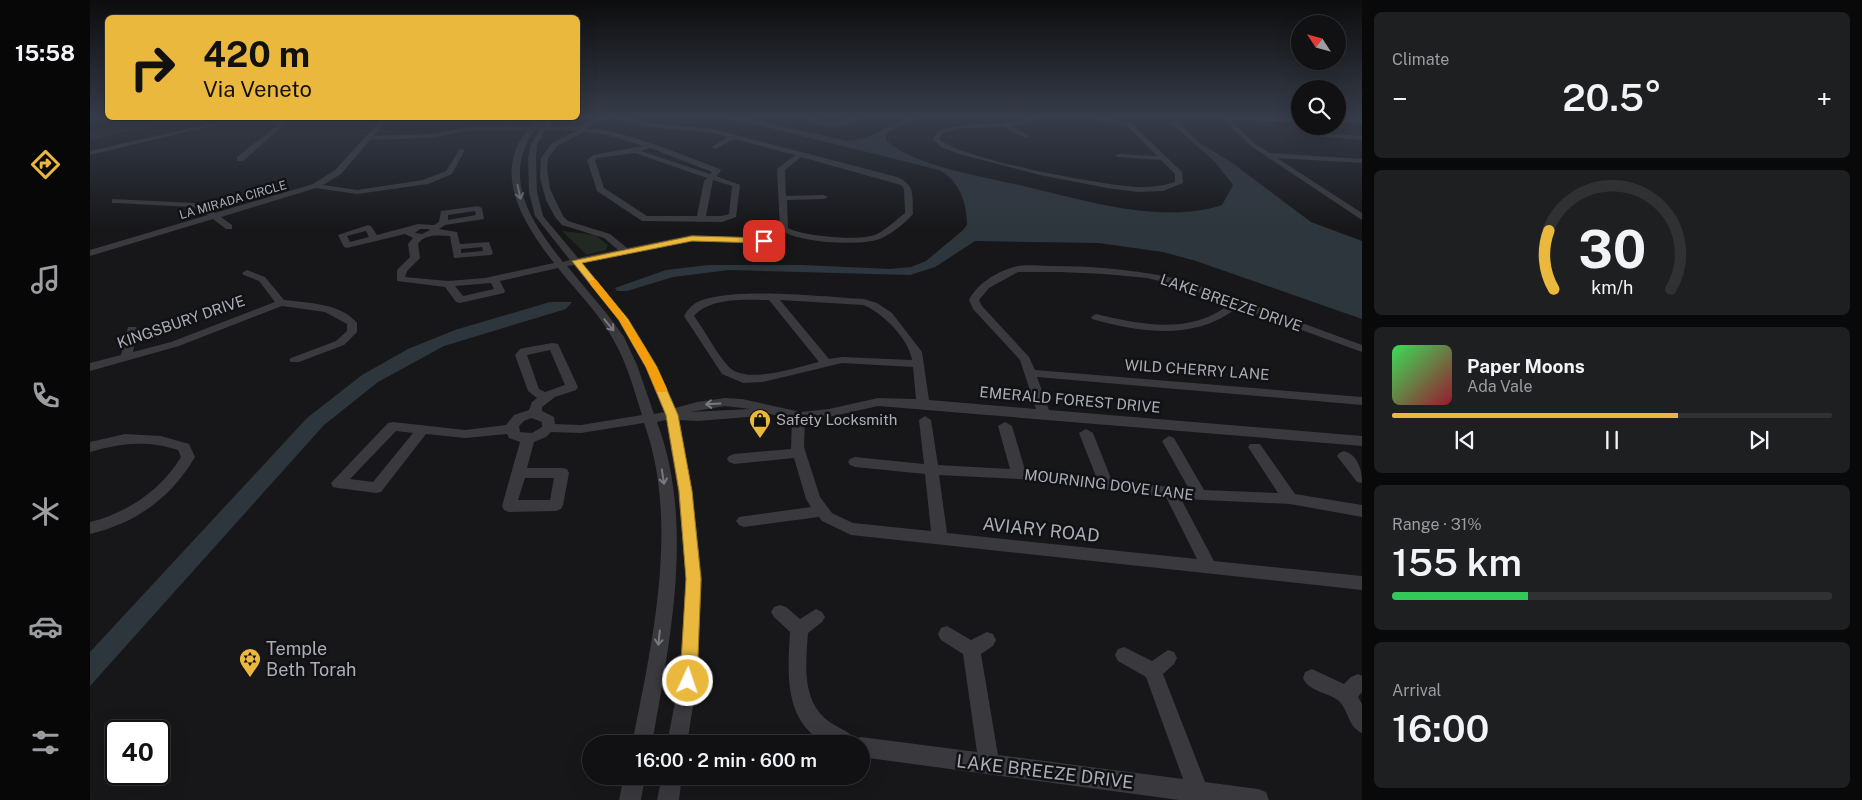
<!DOCTYPE html>
<html lang="en">
<head>
<meta charset="utf-8">
<style>
	body { margin:0; font-family:"Public Sans",sans-serif; background:#1e1f21; color:#f1f3f6; height:100vh; display:flex; flex-direction:column; font-size:19px; white-space:nowrap }
	* { box-sizing:border-box; margin:0 }
	p { font-size:16px; color:#9c9da0 }
	.icon { flex:none; width:28px; height:28px; fill:none; stroke:currentColor; stroke-width:2; stroke-linecap:round; stroke-linejoin:round }
	.map { position:relative; flex:1; overflow:hidden }
	.panel { display:flex; flex-direction:column; gap:12px; padding:12px; background:#09090a; width:500px }
	.panel>* { flex:none }
	.banner { position:absolute; left:15px; top:15px; width:475px; height:105px; border-radius:8px; box-shadow:0 5px 20px #0002,0 0 0 1px #303133; background:#ebb83e; color:#111; overflow:hidden }
	.needle { width:32px; rotate:306deg }
	.buttons { position:absolute; left:1201px; top:15px; display:grid; gap:10px }
	.buttons a { display:grid; place-items:center; width:55px; height:55px; border-radius:50%; background:#111113; box-shadow:0 5px 20px #0002,0 0 0 1px #303133; font-size:25px }
	.speed { position:absolute; left:15px; top:720px; display:flex; gap:10px; font-size:25px; font-weight:700; text-align:center }
	.speed>* { display:grid; place-content:center; width:65px; height:65px; border-radius:50%; background:#111113; box-shadow:0 5px 20px #0002,0 0 0 1px #303133; line-height:1 }
	.speed .limit { border:2px solid #111; border-radius:8px; background:#fff; color:#111 }
	.pin { position:absolute; display:grid; place-items:center; width:42px; height:42px; color:#fff; margin:-21px; border-radius:10px; box-shadow:0 2px 8px #0006 }
	.me { position:absolute; width:55px; margin:-28px; rotate:3deg; stroke-linejoin:round; filter:drop-shadow(0 0 4px #0008) }
	.turn { display:flex; align-items:center; gap:18px; height:105px; padding:0 15px; font-size:22px }
	.turn .icon { width:65px; height:65px; stroke-width:2.5 }
	.turn b { display:block; font-size:35px; line-height:42px }
	.big { font-size:38px; font-weight:600; line-height:1.1 }
	.panel .card { flex:1; display:flex; flex-direction:column; justify-content:center; gap:8px; min-width:0; padding:0 18px; border-radius:8px; background:#1e1f21 }
	.panel .dial { align-items:center; gap:0 }
	.dial svg { height:130px; overflow:visible; fill:none; stroke:#303133; stroke-width:7; stroke-linecap:round; text-anchor:middle }
	.dial text { fill:#f1f3f6; stroke:none }
	.song { display:flex; align-items:center; gap:15px }
	.cover { width:60px; height:60px; border-radius:8px; background:linear-gradient(135deg,hsl(130 70% 55%),hsl(350 70% 35%)) }
	.played { height:5px; border-radius:2px; background:linear-gradient(90deg,#ebb83e 65%,#303133 65%) }
	.keys { display:flex; justify-content:space-around; direction:ltr }
	.heat { display:flex; justify-content:space-between; align-items:center; font-size:28px; direction:ltr }
	.charge { height:8px; border-radius:4px; background:linear-gradient(90deg,#34c759 31%,#303133 0) }
	.trip { position:absolute; left:492px; top:735px; width:288px; height:50px; border-radius:25px; background:#111113; box-shadow:0 5px 20px #0002,0 0 0 1px #303133; font-weight:600; line-height:50px; text-align:center }
	main { display:flex; flex:1; min-height:0 }
	.dock { display:flex; flex-direction:column; width:90px; justify-content:space-around; align-items:center; background:#070708; color:#9c9da0 }
	.dock .icon { width:35px; height:35px }
	.dock .active { color:#ebb83e }
	.dock b { font-size:22px; color:#f1f3f6 }
	.map>svg:first-child { display:block }
	.green { fill:#222923 }
	.water { fill:#2e363d }
	.lines { fill:none; stroke-linecap:round; stroke-linejoin:round }
	.minor { fill:#39393e; fill-rule:evenodd }
	.major { fill:#55565d; fill-rule:evenodd }
	.oneway { stroke:#777982 }
	.route { fill:#ebb83e; stroke:#997828 }
	.slow { fill:#f59e0b }
	.labels { text-anchor:middle; stroke-width:5; stroke-linejoin:round; paint-order:stroke }
	.far-street-label { font-size:12px; fill:#aaaeb9; stroke:#121214 }
	.street-label { font-size:15px; fill:#aaaeb9; stroke:#121214 }
	.poi-label { font-size:15px; fill:#aaaeb9; stroke:#121214; text-anchor:start }
	.near-street-label { font-size:18px; fill:#aaaeb9; stroke:#121214 }
	.near-poi-label { font-size:18px; fill:#aaaeb9; stroke:#121214; text-anchor:start }
</style>
</head>
<body>
<main>
<nav class="dock">
<b>15:58</b>
<svg class="icon active" aria-label="directions" viewBox="0 0 24 24"><path d="M12 3l9 9-9 9-9-9zM9 14v-3h6M13 9l2 2-2 2"/></svg>
<svg class="icon" aria-label="music" viewBox="0 0 24 24"><path d="M9 18V5l10-2v13"/><circle cx="6" cy="18" r="3"/><circle cx="16" cy="16" r="3"/></svg>
<svg class="icon" aria-label="phone" viewBox="0 0 24 24"><path d="M5 4h4l2 5-3 2q2 4 5 5l2-3 5 2v4C11 20 4 13 5 4z"/></svg>
<svg class="icon" aria-label="climate" viewBox="0 0 24 24"><path d="M12 3v18M4 7l16 10M4 17L20 7"/></svg>
<svg class="icon" aria-label="car" viewBox="0 0 24 24"><path d="M5 17H2v-5l4-1 3-4h7l3 4 3 1v5h-3M9 17h6M6 11h13"/><circle cx="7" cy="17" r="2"/><circle cx="17" cy="17" r="2"/></svg>
<svg class="icon" aria-label="filters" viewBox="0 0 24 24"><path d="M4 7h16M4 17h16"/><circle cx="9" cy="7" r="2"/><circle cx="15" cy="17" r="2"/></svg>
</nav>
<div class="map">
<svg width="1272" height="800" viewBox="0 0 1272 800">
	<rect width="100%" height="100%" fill="#171719"/>
	<g class="green">
		<polygon points="61,118 100,118 0,140 0,131"/>
		<polygon points="472,231 505,235 518,245 516,250 497,255"/>
	</g>
	<g class="water">
		<path d="M615,116l36,1 107,24c30,-2 45,-25 81,-25l-23,6 -19,11 -1,7c26,26 100,37 137,46 44,10 89,24 135,26 21,1 43,0 64,-7l11,-20 -18,-23 -46,-41 9,1 20,20 33,20 80,60 51,19v78l-166,-58 -33,-9 -64,-9 -124,-2 -40,26 -25,8 -181,-5 -56,7 -46,14h-10l-2,-3 51,-18 43,-5h93l88,4 21,-2 15,-6 36,-30 5,-6c0,-22 -8,-45 -28,-55l-181,-45z"/>
		<polygon points="460,302 482,302 476,309 354,346 288,382 234,425 0,686 0,652 217,418 272,375 318,349 365,330"/>
	</g>
	<g class="lines">
		<g class="minor">
			<path d="M531,116l29,7 63,6 184,48c19,8 15,19 16,37 -7,8 -20,19 -31,24 -18,9 -88,5 -102,-9l-3,-60 18,-14 -61,-16 -19,10 -3,-2 1,-1 15,-9 -15,-4 -63,-6 -32,-8 -17,1 -16,8c46,4 91,25 135,41l1,2 -5,5 24,9 -4,32 -14,5 -80,-1 -45,-30 -10,-31 6,-5 50,-9 -34,-11 -25,-3 -27,14 -9,12 -1,9 3,22 13,27 5,5 42,13 17,14 65,-13 72,3 4,3 -4,3 -72,-3 -110,22 46,56 29,48 18,41 22,-6 28,-4 17,1 59,13 28,-3 49,-11 38,1 -3,-32 -71,-4 -79,19 -20,1 -21,-9 -38,-58c2,-4 6,-9 10,-12 29,-19 133,-7 170,-5l13,4 15,10 30,39 7,48 107,9 -16,-49 -47,-51 -4,-9c8,-16 27,-28 45,-33 10,-3 24,-1 34,-1 50,0 97,4 145,17l169,62v7l-124,-45c-43,34 -96,26 -146,12l-1,-2 5,-3c46,11 94,21 134,-10l-45,-17 -38,-9 -43,-4 -44,-2h-42l-29,16 -10,12 3,6 47,51 6,13 327,27v8l-325,-28 12,33 313,26v10l-484,-40 -49,11 -24,3 -1,27 16,50 12,16 21,10 78,8 -6,-57 -70,-7 -5,-2 -2,-3 2,-3 5,-2 69,7 -5,-44 6,-4 6,4 7,45 72,4 -12,-43 7,-4 7,4 13,44 72,9 -18,-46 7,-4 7,4 19,48 77,8 -27,-48 7,-5 5,2 30,52 74,3 -30,-46 2,-3h10l35,50 67,11v12l-72,-13 -109,-5 33,62 148,15v14l-511,-55 -29,-14 -3,-4 -75,10 -5,-2 -3,-4 3,-4 72,-10 -5,-8 -12,-41 -60,6 -5,-2 -2,-3 2,-3 5,-2 57,-5 1,-30 -26,-6 -6,3 -62,5 -19,-1 13,71 10,88 -5,102 -10,63h-20l12,-63 7,-102 -8,-88 -12,-71 -9,2c38,101 13,218 -5,322h-20c20,-100 48,-222 12,-321l-63,10 -30,-1 -5,5 -12,5 -7,26h35l5,1 2,4 -6,32 -2,4 -5,2 -47,1 -5,-2 -2,-4 18,-64 -11,-4 -2,-4 -42,4 -39,-4 -45,58 -5,1 -38,-5 -5,-1 -2,-4 57,-60 5,-1 72,8 41,-5 8,-10 15,-5 3,-8 5,-4 -9,-7 -13,-36 5,-6 4,-1 28,-5 6,1 20,43 -2,3 -21,7 -13,10v4l12,6 1,7 26,1 61,-10c-8,-25 -15,-52 -29,-76 -14,-26 -36,-47 -55,-71l-58,13 5,10 -1,2 -44,10 -4,-1 -11,-15 -48,-6v-11l13,-13 -2,-13 5,-6 -8,-4 -58,14 -3,-1 -6,-12 30,-10 3,1 6,9 41,-11 16,1 5,-3 2,-11 37,-5 4,2 2,11 -39,6 -6,4 18,3 3,12 29,-2 4,11 -2,2 -37,3 -4,-22c-11,-1 -26,-2 -32,8l2,14 -13,13 -2,6 43,4 37,-3 69,-15c-28,-36 -64,-90 -26,-133l-60,1 -40,7 -58,2 -29,34 -18,11 34,5 66,-10 23,-9 14,-22 5,1 -13,24 -24,10 -71,10 -41,-6 -95,29 11,8v4h-6l-13,-10 -123,37v-6l118,-35 -15,-8 -78,-4h-3v-4l82,4 12,3 9,7 98,-29 22,-14 48,-52h6l-15,18 54,-2 49,-8h55l10,-8h6l-9,8h3l9,-8h6l-8,8 28,1 21,-10zM445,130h4l-8,14 -3,14 1,34 6,24 35,44 -7,2c-25,-32 -54,-70 -39,-112 3,-8 6,-14 11,-20zM456,130l29,1 -23,12 -11,15 -1,20 6,22 9,17 7,8 42,13 14,12 -40,8 -35,-42 -6,-24 -1,-34 1,-14zM560,148l62,24 -2,2 -69,-23zM545,153l72,25 -3,3 -7,35h-50l-43,-28 -9,-28 2,-2zM711,157l100,28 3,4 1,24c-9,7 -18,16 -28,21 -16,8 -74,2 -89,-6l-1,-28 37,-1 4,-2 -4,-2 -38,1 -1,-26zM623,180l19,6 -3,28 -8,2h-15zM385,211l1,4 -28,5v-5zM330,229h8l2,1 -8,4 -7,-1zM276,231l3,6 -19,5 -3,-6zM392,247l1,4 -22,2v-4zM484,265l44,55 27,47 19,45 -10,2 -17,-49 -13,-28 -17,-23 -40,-48zM401,283l3,6 -31,7 -8,-10zM679,300l50,62c-22,5 -72,23 -90,5 -13,-14 -23,-35 -35,-51 17,-19 52,-16 75,-16zM690,300l83,5c19,7 46,34 49,55l-70,-3 -13,2zM460,350l15,35 -20,7 -6,-3 -12,-34zM635,406l25,3 -60,3zM441,418l11,4v5l-10,6 -12,-1 -1,-6 5,-5zM306,431l17,2 -40,49 -23,-3zM849,475l80,4 147,18 31,62 -250,-26zM435,478h29l-4,22h-32z"/>
			<path d="M721,116l19,6 34,-6c-15,11 -41,15 -56,2z"/>
			<path d="M945,116h8l-13,6 -19,4 17,9v2l-2,1 -23,-11 -39,1 -21,5 -4,6c21,20 166,47 199,48 13,0 25,-1 37,-5v-8l-14,-14 -44,-3 -2,-1 4,-2 38,2 -30,-30 -50,-10h14l40,7 51,49 1,11 -20,8 -25,1 -31,-4 -67,-13 -81,-21 -18,-7 -8,-8 5,-8c31,-11 66,-2 97,-15z"/>
			<polygon points="1129,116 1136,116 1165,144 1180,153 1272,159 1272,163 1187,158 1272,213 1272,220 1161,146"/>
			<polygon points="145,118 154,118 0,155 0,151"/>
			<polygon points="180,118 193,120 195,124 153,161 147,161 147,157 189,124"/>
			<polygon points="1226,133 1272,136 1272,140 1224,136 1223,135"/>
			<path d="M157,270l18,7 19,23c24,3 57,3 73,23v9l-13,13 -45,17h-8l-2,-2 2,-2 45,-17 11,-10v-7l-22,-12 -43,-6 -103,40 -89,25v-8l31,-8 7,-28h8l1,2 -4,23 38,-10 104,-40 -16,-21 -15,-6 -2,-2z"/>
			<path d="M35,434l36,2 28,8 6,13c-24,41 -59,66 -105,77v-12c37,-9 71,-32 91,-65l-3,-7c-31,-10 -57,-7 -88,2v-10z"/>
			<path d="M1254,451c14,4 18,19 18,32l-5,-1 -20,-26 2,-3z"/>
			<path d="M690,605l6,2 14,12 16,-10 6,3 3,5 -3,5 -14,11c-2,29 -7,66 19,87 8,7 23,11 28,19l6,-2 116,15 -14,-98 -22,-14 -3,-6 3,-6 6,-2 24,14 16,-8 6,2 3,6 -3,6 -12,8 17,101 185,24 -37,-102 -28,-16 -3,-6 3,-6 6,-2 28,14 16,-11 6,2 3,6 -3,6 -11,10 42,108 53,7 8,3 3,8h-90l-318,-43v-13c-11,0 -25,2 -35,0 -5,-1 -9,-6 -13,-9 -29,-25 -25,-68 -23,-103l-16,-15 -3,-5 3,-5z"/>
			<path d="M1222,669l32,15 7,-7 7,-3 4,2v16l-4,5 4,7v29c-14,-6 -13,-22 -23,-32 -11,-9 -30,-9 -36,-23l2,-6z"/>
			<polygon points="534,776 555,776 551,800 529,800"/>
			<polygon points="572,776 592,776 589,800 567,800"/>
		</g>
		<g class="major">
			<polygon points="1120,116 1210,119 1210,123 1124,118"/>
			<polygon points="1248,118 1272,119 1272,123 1248,122"/>
		</g>
	</g>
	<defs><path id="oneway-shaft" d="M-6 0H5M1.5-3L5.5 0L1.5 3" fill="none" stroke-width="1.6" stroke-linecap="round" stroke-linejoin="round" transform="scale(1.25)"/></defs>
	<g class="oneway">
		<use href="#oneway-shaft" transform="translate(429 192) rotate(78)"/>
		<use href="#oneway-shaft" transform="translate(519 325) rotate(51)"/>
		<use href="#oneway-shaft" transform="translate(623 404) rotate(177)"/>
		<use href="#oneway-shaft" transform="translate(573 477) rotate(81)"/>
		<use href="#oneway-shaft" transform="translate(569 638) rotate(96)"/>
	</g>
	<linearGradient id="sky" x2="0" y2="1"><stop stop-color="#0d0d0e"/><stop offset="0.51" stop-color="#363c49"/><stop offset="1" stop-color="#363c49" stop-opacity="0"/></linearGradient>
	<rect width="1272" height="228" fill="url(#sky)"/>
	<polygon class="route" points="602,236 674,238 678,241 674,243 602,241 492,263 538,319 567,367 588,415 602,491 611,579 607,681 604,687 598,689 592,687 590,681 596,579 589,491 576,415 556,367 529,320 482,261"/>
	<path class="slow" d="M500,280h6c28,34 53,69 71,109l-2,3h-8l-11,-25 -27,-47 -29,-36z"/>
	<defs>
		<g id="shop-pin" transform="scale(1.125)"><path d="M0 17L-7.5 6A9.5 9.5 0 1 1 7.5 6Z" fill="#ebb83e" stroke="#121214"/><path d="M-5-2.5h2.3a2.7 3.5 0 0 1 5.4 0H5L5.5 6h-11ZM-1.5-2.5h3a1.5 2.3 0 0 0-3 0Z" fill="#111"/></g>
		<g id="synagogue-pin" transform="scale(1.125)"><path d="M0 17L-7.5 6A9.5 9.5 0 1 1 7.5 6Z" fill="#ebb83e" stroke="#121214"/><path d="M0-6.5L5.6 3.2H-5.6ZM0 6.5L5.6-3.2H-5.6Z" fill="#111"/></g>
	</defs>
	<g fill-rule="evenodd">
		<use href="#shop-pin" x="670" y="420"/>
		<use href="#synagogue-pin" x="160" y="659"/>
	</g>
	<g class="labels">
		<g class="far-street-label">
			<text transform="translate(143 200) rotate(-16)" y="4">LA MIRADA CIRCLE</text>
		</g>
		<g class="street-label">
			<text transform="translate(1141 303) rotate(19)" y="5">LAKE BREEZE DRIVE</text>
			<text transform="translate(91 322) rotate(-19)" y="5">KINGSBURY DRIVE</text>
			<text transform="translate(1107 370) rotate(4)" y="5">WILD CHERRY LANE</text>
			<text transform="translate(980 400) rotate(5)" y="5">EMERALD FOREST DRIVE</text>
			<text transform="translate(1019 485) rotate(7)" y="5">MOURNING DOVE LANE</text>
		</g>
		<g class="poi-label">
			<text x="686" y="425">Safety Locksmith</text>
		</g>
		<g class="near-street-label">
			<text transform="translate(951 530) rotate(6)" y="6">AVIARY ROAD</text>
			<text transform="translate(955 772) rotate(7)" y="6">LAKE BREEZE DRIVE</text>
		</g>
		<g class="near-poi-label">
			<text x="176" y="655">Temple<tspan x="176" dy="21">Beth Torah</tspan></text>
		</g>
	</g>
</svg>
<div class="buttons">
<a><svg class="needle" viewBox="-14 -14 28 28"><path d="M0-13l5 13h-10z" fill="#e53935"/><path d="M0 13l5-13h-10z" fill="#9c9da0"/></svg></a>
<a><svg class="icon" aria-label="search" viewBox="0 0 24 24"><circle cx="10" cy="10" r="6"/><path d="M15 15l6 6"/></svg></a>
</div>
<div class="speed"><div class="limit">40</div></div>
<div class="pin" style="left:674px;top:241px;background:#d93025"><svg class="icon" aria-label="arrive" viewBox="0 0 24 24"><path d="M6 21V4h12l-3 4 3 4H6"/></svg></div>
<svg class="me" style="left:598px;top:681px" viewBox="-20 -20 40 40"><circle r="17" fill="#ebb83e" stroke="#fff" stroke-width="3"/><path d="M0-11L8 9 0 5-8 9z" fill="#fff"/></svg>
<div class="trip">16:00 · 2 min · 600 m</div>
<div class="banner">
<div class="turn"><svg class="icon" aria-label="right" viewBox="0 0 24 24"><path d="M7 20v-9h11M14 6l5 5-5 5"/></svg><div><b>420 m</b>Via Veneto</div></div>
</div>
</div>
<section class="panel">
<div class="card"><p>Climate</p>
<div class="heat"><a>−</a><b class="big">20.5°</b><a>+</a></div>
</div>
<div class="card dial"><svg viewBox="0 0 100 80">
<path d="M14 69A42 42 0 1 1 86 69"/>
<path d="M14 69A42 42 0 0 1 11 33" stroke="#ebb83e"/>
<text x="50" y="56" font-size="32" font-weight="700">30</text>
<text x="50" y="72" font-size="11">km/h</text>
</svg></div>
<div class="card">
<div class="song"><i class="cover"></i><div><b>Paper Moons</b><p>Ada Vale</p></div></div>
<div class="played"></div>
<div class="keys"><svg class="icon" aria-label="previous" viewBox="0 0 24 24"><path d="M18 5L8 12l10 7zM5 5v14"/></svg><svg class="icon" aria-label="pause" viewBox="0 0 24 24"><path d="M8 5v14M16 5v14"/></svg><svg class="icon" aria-label="next" viewBox="0 0 24 24"><path d="M6 5l10 7-10 7zM19 5v14"/></svg></div>
</div>
<div class="card"><p>Range · 31%</p><b class="big">155 km</b><div class="charge"></div></div>
<div class="card"><p>Arrival</p><b class="big">16:00</b></div>
</section>
</main>
</body>
</html>
